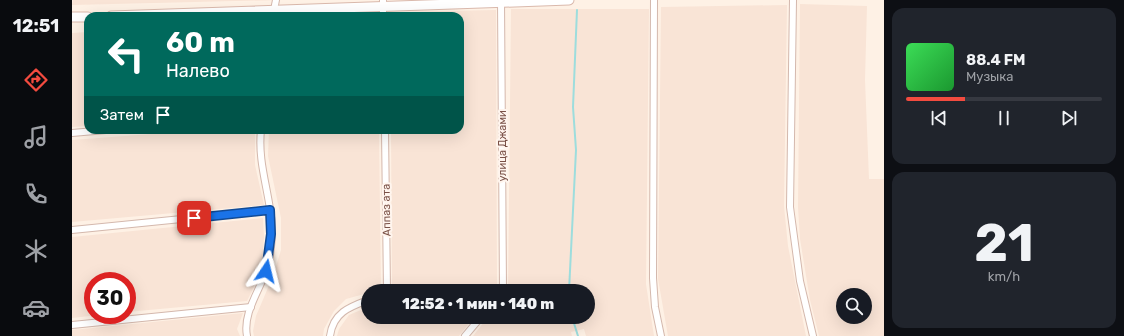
<!DOCTYPE html>
<html lang="ru">
<head>
<meta charset="utf-8">
<style>
	body { margin:0; font-family:Rubik,sans-serif; background:#20242c; color:#f1f3f6; height:100vh; display:flex; flex-direction:column; font-size:15px; white-space:nowrap }
	* { box-sizing:border-box; margin:0 }
	p { font-size:13px; color:#9ea1a6 }
	.icon { flex:none; width:22px; height:22px; fill:none; stroke:currentColor; stroke-width:2; stroke-linecap:round; stroke-linejoin:round }
	.map { position:relative; flex:1; overflow:hidden }
	.details { display:flex; flex-direction:column; gap:8px; padding:8px; background:#0d0f14; width:240px }
	.details>* { flex:none }
	.top-card { position:absolute; left:12px; top:12px; width:380px; height:122px; border-radius:12px; box-shadow:0 4px 16px #0002; background:#00695c; color:#fff; overflow:hidden }
	.fabs { position:absolute; left:764px; top:288px; display:grid; gap:8px }
	.fabs a { display:grid; place-items:center; width:36px; height:36px; border-radius:50%; background:#171b24; box-shadow:0 4px 16px #0002; font-size:20px }
	.speed { position:absolute; left:12px; top:272px; display:flex; gap:8px; font-size:20px; font-weight:700; text-align:center }
	.speed>* { display:grid; place-content:center; width:52px; height:52px; border-radius:50%; background:#171b24; box-shadow:0 4px 16px #0002; line-height:1 }
	.speed .limit { border:6px solid #d22; background:#fff; color:#111 }
	.pin { position:absolute; display:grid; place-items:center; width:34px; height:34px; color:#fff; margin:-17px; border-radius:8px; box-shadow:0 2px 6px #0006 }
	.me { position:absolute; width:44px; margin:-22px; rotate:10deg; stroke-linejoin:round; filter:drop-shadow(0 0 3px #0008) }
	.turn { display:flex; align-items:center; gap:14px; height:84px; padding:0 16px; font-size:18px }
	.turn .icon { width:52px; height:52px; stroke-width:2.5 }
	.turn b { display:block; font-size:28px; line-height:34px }
	.then { display:flex; align-items:center; height:38px; padding:0 16px; background:#0003; gap:8px; font-size:15px }
	.details .card { flex:1; display:flex; flex-direction:column; justify-content:center; gap:6px; min-width:0; padding:0 14px; border-radius:12px; background:#20242c }
	.details .dial { align-items:center; gap:0 }
	.dial b { font-size:52px; line-height:1 }
	.song { display:flex; align-items:center; gap:12px }
	.cover { width:48px; height:48px; border-radius:6px; background:linear-gradient(135deg,hsl(130 70% 55%),hsl(130 70% 35%)) }
	.played { height:4px; border-radius:2px; background:linear-gradient(90deg,#f34b3f 30%,#363941 30%) }
	.keys { display:flex; justify-content:space-around; direction:ltr }
	.trip { position:absolute; left:289px; top:284px; width:234px; height:40px; border-radius:20px; background:#171b24; box-shadow:0 4px 16px #0002; font-weight:800; line-height:40px; text-align:center }
	main { display:flex; flex:1; min-height:0 }
	.tabs { display:flex; flex-direction:column; width:72px; justify-content:space-around; align-items:center; background:#090b0e; color:#9ea1a6 }
	.tabs .icon { width:28px; height:28px }
	.tabs .current { color:#f34b3f }
	.tabs b { font-size:18px; color:#f1f3f6 }
	.map>svg:first-child { display:block }
	.residential { fill:#f9e4d6; fill-rule:evenodd }
	.lines { fill:none; stroke-linecap:round; stroke-linejoin:round }
	.stream { stroke:#9ddddd; stroke-width:2 }
	.minor-casing { stroke:#d4b8ad; stroke-width:8 }
	.secondary-casing { stroke:#dab9ac; stroke-width:11 }
	.minor { stroke:#fff; stroke-width:6 }
	.secondary { stroke:#fff; stroke-width:9 }
	.route-casing { stroke:#114b97; stroke-width:10 }
	.route { stroke:#1a73e8; stroke-width:7 }
	.labels { text-anchor:middle; stroke-width:4; stroke-linejoin:round; paint-order:stroke }
	.street-label { font-size:11px; fill:#7a5147; stroke:#fff5ee }
</style>
</head>
<body>
<main>
<nav class="tabs">
<b>12:51</b>
<svg class="icon current" aria-label="directions" viewBox="0 0 24 24"><path d="M12 3l9 9-9 9-9-9zM9 14v-3h6M13 9l2 2-2 2"/></svg>
<svg class="icon" aria-label="music" viewBox="0 0 24 24"><path d="M9 18V5l10-2v13"/><circle cx="6" cy="18" r="3"/><circle cx="16" cy="16" r="3"/></svg>
<svg class="icon" aria-label="phone" viewBox="0 0 24 24"><path d="M5 4h4l2 5-3 2q2 4 5 5l2-3 5 2v4C11 20 4 13 5 4z"/></svg>
<svg class="icon" aria-label="climate" viewBox="0 0 24 24"><path d="M12 3v18M4 7l16 10M4 17L20 7"/></svg>
<svg class="icon" aria-label="car" viewBox="0 0 24 24"><path d="M5 17H2v-5l4-1 3-4h7l3 4 3 1v5h-3M9 17h6M6 11h13"/><circle cx="7" cy="17" r="2"/><circle cx="17" cy="17" r="2"/></svg>
</nav>
<div class="map">
<svg width="812" height="336" viewBox="0 0 812 336">
	<rect width="100%" height="100%" fill="#fef1e5"/>
	<g class="residential">
		<polygon points="1,0 209,0 0,5"/>
		<path d="M728,4l67,2 -2,74 4,99h15v157h-65l-9,-36 -10,-61 -2,-32zM771,295h22v22h-22z"/>
		<polygon points="715,5 712,206 716,246 734,336 596,336 586,279 589,7"/>
		<polygon points="439,9 577,9 574,284 582,336 514,336 512,329 499,332 500,336 401,336 416,317 516,317 516,291 436,291"/>
		<polygon points="424,10 425,289 320,287 319,130 388,130 388,16 319,16 319,12"/>
		<polygon points="16,32 16,126 0,127 0,33"/>
		<polygon points="132,130 183,130 183,165 192,205 0,222 0,140"/>
		<polygon points="197,130 307,130 309,290 296,291 296,293 274,299 262,311 252,329 251,336 182,336 181,331 184,316 201,276 209,250 209,218 196,156"/>
		<polygon points="191,218 192,237 190,265 185,281 175,301 55,312 55,281 21,281 21,315 26,315 0,318 0,237"/>
		<polygon points="296,307 296,317 402,317 387,336 265,336 267,329 277,315"/>
		<polygon points="171,313 165,329 168,336 0,336 0,330"/>
	</g>
	<g class="lines">
		<g class="stream">
			<polyline points="497,291 504,150 501,107 505,10"/>
			<polyline points="500,317 506,336"/>
		</g>
		<g class="minor-casing">
			<g id="minor">
				<polyline points="311,0 311,16"/>
				<polyline points="429,0 431,291"/>
				<polyline points="582,0 581,278 583,307 589,336"/>
				<polyline points="721,0 718,207 728,281 741,336"/>
				<polyline points="202,10 204,0"/>
				<polyline points="313,130 315,291"/>
				<polyline points="0,133 34,130"/>
				<polyline points="0,230 199,210"/>
				<polyline points="0,325 179,307"/>
				<path d="M175,336c-5,-26 17,-50 22,-75 3,-16 4,-36 1,-52 -4,-27 -12,-51 -9,-79"/>
				<path d="M258,336c3,-23 19,-29 38,-36"/>
				<polyline points="393,336 409,317"/>
			</g>
		</g>
		<g class="secondary-casing">
			<g id="secondary">
				<polyline points="39,16 497,0"/>
				<polyline points="0,17 16,17"/>
			</g>
		</g>
		<use href="#minor" class="minor"/>
		<use href="#secondary" class="secondary"/>
	</g>
	<g class="lines">
		<g class="route-casing">
			<polyline id="route" points="122,218 198,210 199,234 194,271"/>
		</g>
		<use href="#route" class="route"/>
	</g>
	<g class="labels">
		<g class="street-label">
			<text transform="translate(430 146) rotate(-90)" y="4">улица Джами</text>
			<text transform="translate(314 210) rotate(-91)" y="4">Аппаз ата</text>
		</g>
	</g>
</svg>
<div class="fabs">
<a><svg class="icon" aria-label="search" viewBox="0 0 24 24"><circle cx="10" cy="10" r="6"/><path d="M15 15l6 6"/></svg></a>
</div>
<div class="speed"><div class="limit">30</div></div>
<div class="pin" style="left:122px;top:218px;background:#d93025"><svg class="icon" aria-label="arrive" viewBox="0 0 24 24"><path d="M6 21V4h12l-3 4 3 4H6"/></svg></div>
<svg class="me" style="left:194px;top:271px" viewBox="-20 -20 40 40"><path d="M0-17L14 15 0 8-14 15z" fill="#1a73e8" stroke="#fff" stroke-width="4"/></svg>
<div class="trip">12:52 · 1 мин · 140 m</div>
<div class="top-card">
<div class="turn"><svg class="icon" aria-label="left" viewBox="0 0 24 24"><path d="M17 20v-9H6M10 6l-5 5 5 5"/></svg><div><b>60 m</b>Налево</div></div>
<div class="then">Затем<svg class="icon" aria-label="arrive" viewBox="0 0 24 24"><path d="M6 21V4h12l-3 4 3 4H6"/></svg></div>
</div>
</div>
<section class="details">
<div class="card">
<div class="song"><i class="cover"></i><div><b>88.4 FM</b><p>Музыка</p></div></div>
<div class="played"></div>
<div class="keys"><svg class="icon" aria-label="previous" viewBox="0 0 24 24"><path d="M18 5L8 12l10 7zM5 5v14"/></svg><svg class="icon" aria-label="pause" viewBox="0 0 24 24"><path d="M8 5v14M16 5v14"/></svg><svg class="icon" aria-label="next" viewBox="0 0 24 24"><path d="M6 5l10 7-10 7zM19 5v14"/></svg></div>
</div>
<div class="card dial"><b>21</b><p>km/h</p></div>
</section>
</main>
</body>
</html>
